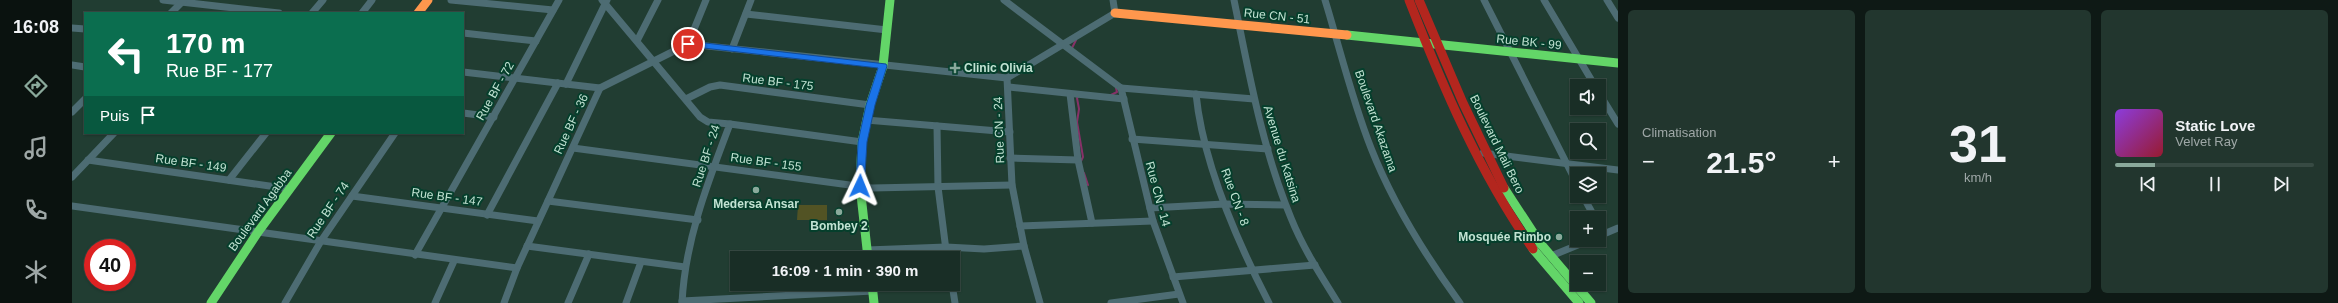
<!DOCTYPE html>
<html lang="fr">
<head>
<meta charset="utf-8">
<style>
	body { margin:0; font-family:Helvetica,sans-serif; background:#22362e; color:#f1f3f6; height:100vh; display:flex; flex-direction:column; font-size:15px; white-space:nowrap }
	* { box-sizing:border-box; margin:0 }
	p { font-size:13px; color:#9fa8a7 }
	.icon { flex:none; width:22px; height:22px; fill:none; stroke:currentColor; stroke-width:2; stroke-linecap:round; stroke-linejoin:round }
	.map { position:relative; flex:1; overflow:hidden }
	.details { display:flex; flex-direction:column; gap:10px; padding:10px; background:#0e1915; width:720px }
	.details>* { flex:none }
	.guide { position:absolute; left:12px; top:12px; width:380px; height:122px; border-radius:0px; box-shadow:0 1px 3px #0004,0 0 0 1px #374a43; background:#0b6e4f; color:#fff; overflow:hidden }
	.buttons { position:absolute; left:1498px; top:79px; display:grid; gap:8px }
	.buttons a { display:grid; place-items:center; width:36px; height:36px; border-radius:0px; background:#192e26; box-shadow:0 1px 3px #0004,0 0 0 1px #374a43; font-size:20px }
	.speed { position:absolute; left:12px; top:239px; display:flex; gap:8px; font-size:20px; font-weight:700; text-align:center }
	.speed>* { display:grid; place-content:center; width:52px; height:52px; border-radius:50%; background:#192e26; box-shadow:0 1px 3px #0004,0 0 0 1px #374a43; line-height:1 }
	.speed .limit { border:6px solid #d22; background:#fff; color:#111 }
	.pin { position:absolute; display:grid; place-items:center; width:34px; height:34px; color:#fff; margin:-17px; border:2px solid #fff; border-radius:50%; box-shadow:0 1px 4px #0007 }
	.me { position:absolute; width:44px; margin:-22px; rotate:2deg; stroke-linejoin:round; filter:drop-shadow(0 0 3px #0008) }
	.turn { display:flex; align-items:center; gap:14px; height:84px; padding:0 16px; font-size:18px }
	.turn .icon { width:52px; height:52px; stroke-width:2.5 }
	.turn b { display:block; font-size:28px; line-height:34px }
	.then { display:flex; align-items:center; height:38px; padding:0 16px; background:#0003; gap:8px; font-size:15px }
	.big { font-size:30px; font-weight:700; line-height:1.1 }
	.details .tile { flex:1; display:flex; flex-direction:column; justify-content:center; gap:6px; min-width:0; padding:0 14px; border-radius:6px; background:#22362e }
	.details .dial { align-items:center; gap:0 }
	.dial b { font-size:52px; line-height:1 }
	.song { display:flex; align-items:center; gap:12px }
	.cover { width:48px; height:48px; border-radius:6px; background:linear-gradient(135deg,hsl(270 70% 55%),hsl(350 70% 35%)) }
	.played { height:4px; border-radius:2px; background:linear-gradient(90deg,#8aa99b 20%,#374a43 20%) }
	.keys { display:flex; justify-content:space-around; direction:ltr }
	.heat { display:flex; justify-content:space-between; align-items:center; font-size:22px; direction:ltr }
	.details .tiles { flex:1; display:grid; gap:10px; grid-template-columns:repeat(3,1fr) }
	.trip { position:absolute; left:658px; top:251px; width:230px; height:40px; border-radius:0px; background:#192e26; box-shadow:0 1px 3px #0004,0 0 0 1px #374a43; font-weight:700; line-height:40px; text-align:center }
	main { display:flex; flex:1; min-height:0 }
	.dock { display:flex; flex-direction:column; width:72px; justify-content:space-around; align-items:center; background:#0a120f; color:#9fa8a7 }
	.dock .icon { width:28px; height:28px }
	.dock .selected { color:#8aa99b }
	.dock b { font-size:18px; color:#f1f3f6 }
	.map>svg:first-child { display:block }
	.green { fill:#525324 }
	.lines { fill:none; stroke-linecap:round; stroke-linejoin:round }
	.stream { stroke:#873168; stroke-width:2 }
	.street { stroke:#4d6c73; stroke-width:7 }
	.fast { stroke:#63d668; stroke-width:9 }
	.slow { stroke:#ff974d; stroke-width:9 }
	.jam { stroke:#b3261e; stroke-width:9 }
	.route { fill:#1a73e8; stroke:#114b97 }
	.poi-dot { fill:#8aa99b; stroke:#053f2c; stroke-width:1.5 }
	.labels { text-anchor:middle; stroke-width:4; stroke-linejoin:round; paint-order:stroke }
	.street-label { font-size:12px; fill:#c2e3d3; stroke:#053f2c }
	.poi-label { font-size:12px; font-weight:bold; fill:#c2e3d3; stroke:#053f2c }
</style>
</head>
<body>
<main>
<nav class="dock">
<b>16:08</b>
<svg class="icon selected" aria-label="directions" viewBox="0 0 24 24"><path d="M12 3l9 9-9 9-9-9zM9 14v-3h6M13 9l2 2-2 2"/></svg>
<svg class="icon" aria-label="music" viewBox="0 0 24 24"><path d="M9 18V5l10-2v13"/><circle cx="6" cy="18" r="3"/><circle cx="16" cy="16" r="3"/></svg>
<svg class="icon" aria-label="phone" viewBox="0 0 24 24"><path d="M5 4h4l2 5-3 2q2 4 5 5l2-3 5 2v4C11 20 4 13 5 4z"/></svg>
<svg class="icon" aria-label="climate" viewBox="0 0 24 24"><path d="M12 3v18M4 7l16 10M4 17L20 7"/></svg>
</nav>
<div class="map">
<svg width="1546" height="303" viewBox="0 0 1546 303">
	<rect width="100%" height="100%" fill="#213d32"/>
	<polygon class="green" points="726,205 755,205 755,220 725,220"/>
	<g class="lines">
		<g class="stream">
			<polyline points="1000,48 1004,40"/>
			<polyline points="1039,95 1045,92 1044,88"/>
			<polyline points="1007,96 1005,98 1007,109 1005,122 1011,157 1009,161"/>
			<polyline points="1012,173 1016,185"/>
		</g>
		<g class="street">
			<polyline points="91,0 207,13"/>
			<polyline points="379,0 481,10"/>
			<path d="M530,0l98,117 8,5 22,2c-22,58 -45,116 -48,179"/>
			<polyline points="932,0 1049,88"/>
			<path d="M1162,0c15,73 28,148 57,218 12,30 30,58 47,85"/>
			<path d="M1253,0c15,49 27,100 46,148 22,56 54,107 89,155"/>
			<polyline points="1412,0 1505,184"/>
			<polyline points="1472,0 1523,86"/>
			<polyline points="1535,0 1546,18"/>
			<polyline points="99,13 112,0"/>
			<polyline points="240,13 251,0"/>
			<polyline points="290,13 300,0"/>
			<polyline points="674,14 815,30"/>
			<polyline points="0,28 13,29"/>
			<polyline points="391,33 464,41"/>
			<polyline points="565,41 586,0"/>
			<polyline points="616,44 935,78"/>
			<polyline points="660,49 679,0"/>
			<polyline points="0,65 13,67"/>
			<polyline points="391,72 528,88"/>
			<polyline points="494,84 535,0"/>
			<polyline points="937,87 1052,99"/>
			<polyline points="1049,88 1081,221 1111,303"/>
			<polyline points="1049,88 1182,99"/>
			<polyline points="1527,93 1546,124"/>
			<polyline points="998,94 1006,160 1020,223"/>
			<path d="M1124,94c7,70 41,147 73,209"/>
			<polyline points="614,99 638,87 648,85 798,105"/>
			<polyline points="0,112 13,99"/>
			<polyline points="391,113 422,117"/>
			<polyline points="794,120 938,132"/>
			<polyline points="658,124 790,142"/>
			<polyline points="865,126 866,187 875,258"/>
			<polyline points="1060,139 1196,149"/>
			<polyline points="501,148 800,188 940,185"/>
			<polyline points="1411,153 1546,170"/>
			<polyline points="938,158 1006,160"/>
			<polyline points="16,160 218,189"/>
			<polyline points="0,177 42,133"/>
			<polyline points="157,180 194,133"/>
			<polyline points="280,196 466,221"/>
			<polyline points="1511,196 1523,218"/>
			<polyline points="476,201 626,220"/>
			<polyline points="0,206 445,268"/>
			<polyline points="1078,208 1152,204 1213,205"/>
			<polyline points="415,215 486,83"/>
			<polyline points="948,226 1081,221"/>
			<polyline points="1527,226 1531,234"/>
			<polyline points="1527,236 1546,228"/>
			<polyline points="455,246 613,267"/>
			<polyline points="795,250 874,247 912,249 952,246"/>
			<polyline points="343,255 487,0"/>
			<polyline points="1479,256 1518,240"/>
			<polyline points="1101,277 1243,265"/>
			<polyline points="880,284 883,303"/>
			<polyline points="610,301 801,291"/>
			<polyline points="213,303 249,241 323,133"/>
			<polyline points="363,303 382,261"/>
			<polyline points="432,303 445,268 528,88 616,44 634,0"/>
			<polyline points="496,303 517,254"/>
			<polyline points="554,303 569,262"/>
			<polyline points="968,303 952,246 940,185 935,78 1043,13 1041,0"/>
			<polyline points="1039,303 1107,294"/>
		</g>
		<g class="fast">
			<polyline points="1275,35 1546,63"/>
			<polyline points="1432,188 1468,243 1519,303"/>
			<polyline points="1461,249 1507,303"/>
			<polyline points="796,258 788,186 790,142 798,105 811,66 818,0"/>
			<polyline points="800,284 802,303"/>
			<polyline points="139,303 186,232 259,133"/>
		</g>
		<g class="slow">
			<polyline points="346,13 356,0"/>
			<polyline points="1043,13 1275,35"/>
		</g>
		<g class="jam">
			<path d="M1337,0c34,87 70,172 124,249"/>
			<polyline points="1347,0 1391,103 1432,188"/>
		</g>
	</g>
	<polygon class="route" points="616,41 814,64 815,66 803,105 795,142 792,189 788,190 784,186 786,142 794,105 806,68 614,46 612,44"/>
	<g class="poi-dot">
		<path d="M881 62h4v4h4v4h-4v4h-4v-4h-4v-4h4z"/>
		<circle cx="684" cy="190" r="4"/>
		<circle cx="767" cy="212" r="4"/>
		<circle cx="1487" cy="237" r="4"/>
	</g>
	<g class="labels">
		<g class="street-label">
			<text transform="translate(1205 16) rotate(6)" y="4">Rue CN - 51</text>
			<text transform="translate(1457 42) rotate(6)" y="4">Rue BK - 99</text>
			<text transform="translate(706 82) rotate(7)" y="4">Rue BF - 175</text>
			<text transform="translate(423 91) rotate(-61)" y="4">Rue BF - 72</text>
			<text transform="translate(1304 121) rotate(71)" y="4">Boulevard Akazama</text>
			<text transform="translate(499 124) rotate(-65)" y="4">Rue BF - 36</text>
			<text transform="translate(927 130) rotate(-92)" y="4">Rue CN - 24</text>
			<text transform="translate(1425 144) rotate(64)" y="4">Boulevard Mali Bero</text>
			<text transform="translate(1210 154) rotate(73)" y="4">Avenue du Katsina</text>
			<text transform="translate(634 156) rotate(-72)" y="4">Rue BF - 24</text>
			<text transform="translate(694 162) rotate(8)" y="4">Rue BF - 155</text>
			<text transform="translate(119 163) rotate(8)" y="4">Rue BF - 149</text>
			<text transform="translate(1086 194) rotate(75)" y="4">Rue CN - 14</text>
			<text transform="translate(375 197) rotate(8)" y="4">Rue BF - 147</text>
			<text transform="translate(1163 197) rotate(70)" y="4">Rue CN - 8</text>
			<text transform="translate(188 210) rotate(-54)" y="4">Boulevard Agabba</text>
			<text transform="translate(256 210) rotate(-56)" y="4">Rue BF - 74</text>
		</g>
		<g class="poi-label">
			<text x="892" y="72" text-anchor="start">Clinic Olivia</text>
			<text x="684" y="208">Medersa Ansar</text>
			<text x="767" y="230">Bombey 2</text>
			<text x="1479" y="241" text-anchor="end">Mosquée Rimbo</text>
		</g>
	</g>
</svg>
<div class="buttons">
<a><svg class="icon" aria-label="sound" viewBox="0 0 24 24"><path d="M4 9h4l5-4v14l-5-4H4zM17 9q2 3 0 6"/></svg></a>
<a><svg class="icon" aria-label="search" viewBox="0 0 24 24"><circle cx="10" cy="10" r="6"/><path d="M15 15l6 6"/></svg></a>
<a><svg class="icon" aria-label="layers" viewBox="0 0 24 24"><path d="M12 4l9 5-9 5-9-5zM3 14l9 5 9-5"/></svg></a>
<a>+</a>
<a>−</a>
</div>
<div class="speed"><div class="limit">40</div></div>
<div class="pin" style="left:616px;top:44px;background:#d93025"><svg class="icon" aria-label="arrive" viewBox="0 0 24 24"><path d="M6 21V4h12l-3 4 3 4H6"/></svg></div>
<svg class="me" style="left:788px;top:186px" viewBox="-20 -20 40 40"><path d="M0-17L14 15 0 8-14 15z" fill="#1a73e8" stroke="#fff" stroke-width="4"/></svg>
<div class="trip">16:09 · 1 min · 390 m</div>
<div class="guide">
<div class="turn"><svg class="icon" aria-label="left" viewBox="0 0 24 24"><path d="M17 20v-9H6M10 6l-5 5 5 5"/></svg><div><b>170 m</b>Rue BF - 177</div></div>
<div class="then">Puis<svg class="icon" aria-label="arrive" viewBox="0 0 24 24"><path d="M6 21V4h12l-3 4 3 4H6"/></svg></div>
</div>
</div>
<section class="details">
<div class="tiles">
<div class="tile"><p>Climatisation</p>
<div class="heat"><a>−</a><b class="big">21.5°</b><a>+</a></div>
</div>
<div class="tile dial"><b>31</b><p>km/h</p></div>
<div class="tile">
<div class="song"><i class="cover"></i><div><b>Static Love</b><p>Velvet Ray</p></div></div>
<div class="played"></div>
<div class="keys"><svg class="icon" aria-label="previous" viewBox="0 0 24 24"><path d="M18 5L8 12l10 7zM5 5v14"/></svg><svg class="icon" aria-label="pause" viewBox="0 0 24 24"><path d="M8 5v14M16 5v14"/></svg><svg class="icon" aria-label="next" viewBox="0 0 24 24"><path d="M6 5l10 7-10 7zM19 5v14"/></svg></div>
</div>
</div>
</section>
</main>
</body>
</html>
